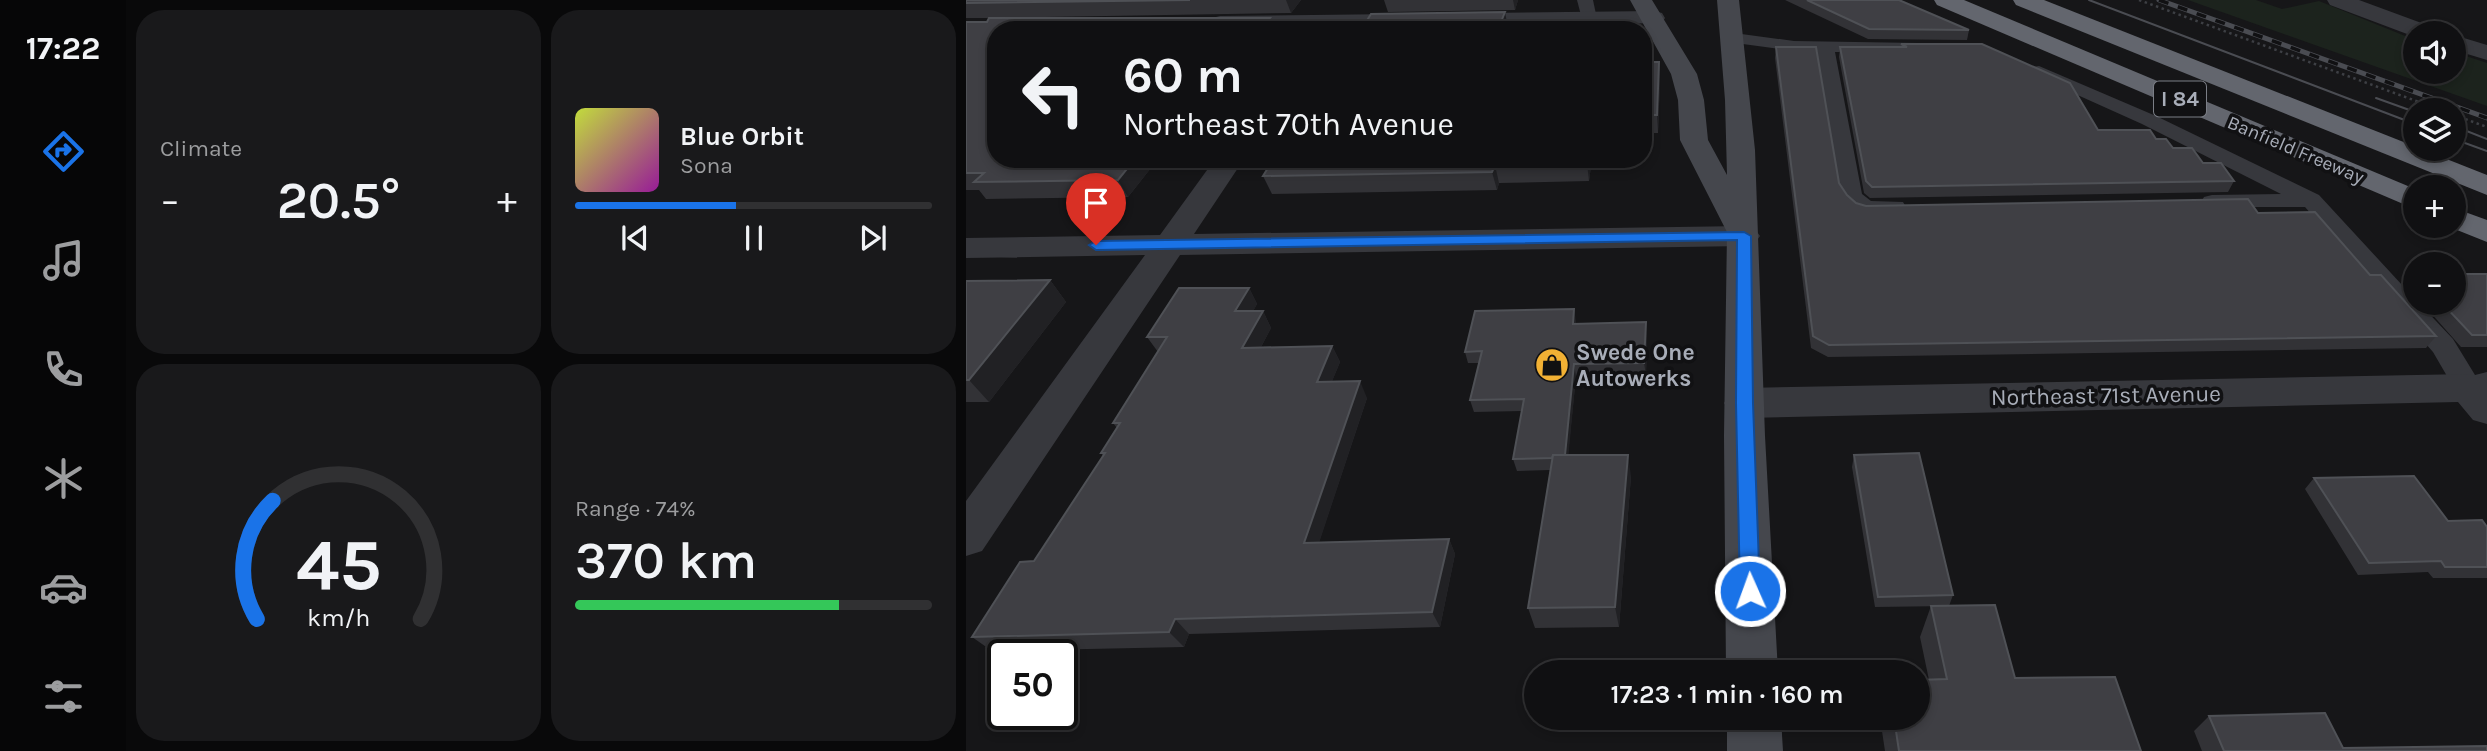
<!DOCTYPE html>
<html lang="en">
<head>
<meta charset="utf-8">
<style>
	body { margin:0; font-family:Karla,sans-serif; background:#19191b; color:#f1f3f6; height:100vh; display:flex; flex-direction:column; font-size:26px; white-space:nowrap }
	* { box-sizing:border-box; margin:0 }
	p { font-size:23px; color:#9c9d9f }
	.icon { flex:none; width:38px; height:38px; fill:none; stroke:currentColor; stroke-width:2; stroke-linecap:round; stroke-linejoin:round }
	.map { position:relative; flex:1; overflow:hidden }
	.sheet { display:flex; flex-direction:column; gap:10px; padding:10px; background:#09090a; width:840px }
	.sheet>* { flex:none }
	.top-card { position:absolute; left:21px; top:21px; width:665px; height:147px; border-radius:28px; box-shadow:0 4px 10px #0003,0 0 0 2px #303032; background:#101012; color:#f1f3f6; overflow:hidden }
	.controls { position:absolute; left:1437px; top:21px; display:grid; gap:14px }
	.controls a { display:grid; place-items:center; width:63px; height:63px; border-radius:50%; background:#101012; box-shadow:0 4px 10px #0003,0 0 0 2px #303032; font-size:35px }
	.speed { position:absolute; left:21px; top:639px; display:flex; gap:14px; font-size:35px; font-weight:700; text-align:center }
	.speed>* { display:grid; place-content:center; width:91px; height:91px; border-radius:50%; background:#101012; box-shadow:0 4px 10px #0003,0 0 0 2px #303032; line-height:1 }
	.speed .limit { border:4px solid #111; border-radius:10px; background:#fff; color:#111 }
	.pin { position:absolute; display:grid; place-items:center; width:60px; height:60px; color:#fff; margin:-72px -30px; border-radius:50% 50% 50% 0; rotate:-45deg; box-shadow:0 0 7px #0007 }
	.pin .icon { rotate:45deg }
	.me { position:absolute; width:77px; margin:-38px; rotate:358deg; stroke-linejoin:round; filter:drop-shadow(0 0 5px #0008) }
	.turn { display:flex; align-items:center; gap:24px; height:147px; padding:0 21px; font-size:32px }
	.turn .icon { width:91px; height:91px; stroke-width:2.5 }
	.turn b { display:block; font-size:49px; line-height:60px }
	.big { font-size:52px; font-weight:600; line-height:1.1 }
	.sheet .tile { flex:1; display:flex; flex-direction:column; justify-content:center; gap:10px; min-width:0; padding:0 24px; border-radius:28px; background:#19191b }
	.sheet .dial { align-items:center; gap:0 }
	.dial svg { height:182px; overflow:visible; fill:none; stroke:#303032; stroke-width:7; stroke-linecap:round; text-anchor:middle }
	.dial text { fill:#f1f3f6; stroke:none }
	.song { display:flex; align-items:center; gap:21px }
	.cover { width:84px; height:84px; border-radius:10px; background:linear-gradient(135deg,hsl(70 70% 55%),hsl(300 70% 35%)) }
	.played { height:7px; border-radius:4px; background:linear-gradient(90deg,#1a73e8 45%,#303032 45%) }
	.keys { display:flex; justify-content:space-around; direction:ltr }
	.heat { display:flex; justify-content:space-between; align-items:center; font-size:38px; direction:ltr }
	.charge { height:10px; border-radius:5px; background:linear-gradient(90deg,#34c759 74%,#303032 0) }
	.sheet .tiles { flex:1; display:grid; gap:10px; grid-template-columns:repeat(2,1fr) }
	.trip { position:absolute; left:558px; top:660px; width:406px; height:70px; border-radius:35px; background:#101012; box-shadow:0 4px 10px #0003,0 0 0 2px #303032; font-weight:600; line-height:70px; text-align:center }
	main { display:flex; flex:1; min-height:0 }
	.tabs { display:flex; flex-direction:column; width:126px; justify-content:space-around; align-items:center; background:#060607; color:#9c9d9f }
	.tabs .icon { width:49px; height:49px }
	.tabs .on { color:#1a73e8 }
	.tabs b { font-size:32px; color:#f1f3f6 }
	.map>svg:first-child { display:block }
	.green { fill:#1c231d }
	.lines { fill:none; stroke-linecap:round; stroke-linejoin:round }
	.path { stroke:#3d3f44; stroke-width:2.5; stroke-dasharray:2.5 3.5; stroke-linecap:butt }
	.service { fill:#37383d; fill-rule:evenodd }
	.minor { fill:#37383d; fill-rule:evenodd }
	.secondary { fill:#45474d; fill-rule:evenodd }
	.motorway { fill:#63666e; fill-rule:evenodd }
	.tram { stroke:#4a4c52; stroke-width:2 }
	.rail-casing { stroke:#4a4c52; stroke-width:5 }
	.rail { stroke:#111113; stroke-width:3.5; stroke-dasharray:10; stroke-linecap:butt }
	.wall { fill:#323236 }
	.shaded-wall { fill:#212124 }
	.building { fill:#3f3f44; stroke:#4f5156; stroke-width:2 }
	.route { fill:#1a73e8; stroke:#114b97; stroke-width:2 }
	.labels { text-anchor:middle; stroke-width:7; stroke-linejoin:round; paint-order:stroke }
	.far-street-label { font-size:19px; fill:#a8adb8; stroke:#111113 }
	.shield { fill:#111113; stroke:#7b7e86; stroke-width:2 }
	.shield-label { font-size:21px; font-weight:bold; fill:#a8adb8 }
	.poi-label { font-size:23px; font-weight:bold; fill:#a8adb8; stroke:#111113; text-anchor:start }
	.street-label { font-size:23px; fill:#a8adb8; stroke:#111113 }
</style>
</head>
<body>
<main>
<nav class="tabs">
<b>17:22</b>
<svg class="icon on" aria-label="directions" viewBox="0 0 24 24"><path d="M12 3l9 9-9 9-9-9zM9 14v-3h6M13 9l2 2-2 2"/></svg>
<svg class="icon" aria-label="music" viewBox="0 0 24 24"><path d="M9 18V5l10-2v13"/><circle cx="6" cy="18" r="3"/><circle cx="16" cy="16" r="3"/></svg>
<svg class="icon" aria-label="phone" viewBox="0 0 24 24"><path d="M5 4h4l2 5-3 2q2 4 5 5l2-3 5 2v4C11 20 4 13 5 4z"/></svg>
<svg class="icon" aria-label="climate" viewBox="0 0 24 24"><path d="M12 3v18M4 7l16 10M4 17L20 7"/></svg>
<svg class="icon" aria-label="car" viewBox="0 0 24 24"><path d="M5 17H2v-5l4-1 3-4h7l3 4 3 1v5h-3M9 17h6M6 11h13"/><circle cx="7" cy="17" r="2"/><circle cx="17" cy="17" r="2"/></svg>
<svg class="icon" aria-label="filters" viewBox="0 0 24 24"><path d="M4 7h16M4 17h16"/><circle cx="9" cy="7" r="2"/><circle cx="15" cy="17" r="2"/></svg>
</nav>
<section class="sheet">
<div class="tiles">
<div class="tile"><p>Climate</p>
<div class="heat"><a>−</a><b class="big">20.5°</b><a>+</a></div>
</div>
<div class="tile">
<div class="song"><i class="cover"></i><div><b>Blue Orbit</b><p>Sona</p></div></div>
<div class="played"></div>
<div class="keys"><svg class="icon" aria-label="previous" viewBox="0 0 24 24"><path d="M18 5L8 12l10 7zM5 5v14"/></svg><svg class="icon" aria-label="pause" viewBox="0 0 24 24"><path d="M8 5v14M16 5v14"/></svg><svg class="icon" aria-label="next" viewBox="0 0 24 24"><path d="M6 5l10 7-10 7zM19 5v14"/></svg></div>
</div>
<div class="tile dial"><svg viewBox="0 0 100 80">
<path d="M14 69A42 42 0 1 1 86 69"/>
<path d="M14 69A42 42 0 0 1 21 17" stroke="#1a73e8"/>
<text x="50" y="56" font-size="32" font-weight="700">45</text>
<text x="50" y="72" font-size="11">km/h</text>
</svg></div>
<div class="tile"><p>Range · 74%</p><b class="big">370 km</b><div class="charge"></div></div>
</div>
</section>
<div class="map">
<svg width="1521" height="751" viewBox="0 0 1521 751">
	<rect width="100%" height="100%" fill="#161618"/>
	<polygon class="green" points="1222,0 1290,0 1316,9 1353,1 1449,40 1449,72 1488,72 1488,52 1521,63 1521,106"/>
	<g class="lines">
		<g class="path">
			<polyline points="1173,0 1475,110"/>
			<polyline points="1488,115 1521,127"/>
		</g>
		<g class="service">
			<polygon points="611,0 627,0 631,19 629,23 617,23"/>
			<path d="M768,33l60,8 124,2 3,4 -9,5h-77l27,142 9,7 32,1 3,5 -3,5c-25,6 -49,5 -63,-18l-23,-143h-23l-66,-9 -3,-4z"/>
			<polygon points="1073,66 1190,116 1353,195 1449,299 1449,303 1453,303 1487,339 1509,375 1521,372 1521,392 1502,398 1492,395 1467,352 1339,207 1238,207 1235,202 1238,197 1246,195 1315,194 1176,124 1067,75 1064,71 1067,67"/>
		</g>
		<g class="minor">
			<polygon points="1361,0 1393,0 1469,28 1473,33 1449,33 1449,37 1364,5"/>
			<polygon points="688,11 696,13 699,18 696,23 267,30 246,28 242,23 246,18 254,16"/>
			<polygon points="1488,35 1521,45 1521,60 1488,50"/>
			<polygon points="249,159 278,159 228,234 778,226 789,229 794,236 789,243 778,246 214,255 16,551 0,556 0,501 179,255 0,258 0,238 194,235"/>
			<polygon points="1502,374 1516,378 1521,383 1521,424 1507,420 1492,402 778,418 764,413 758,403 764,393 778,388"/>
		</g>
		<g class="secondary">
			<polygon points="664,0 686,0 731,74 738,100 742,140 761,175 759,100 751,0 773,0 789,150 799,436 812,672 760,672 758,436 761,232 714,140 712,100 705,74"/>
			<polygon points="761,718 815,718 817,751 761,751"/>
		</g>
		<g class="motorway">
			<polygon points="968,0 998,0 1449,189 1449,209 971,5"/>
			<polygon points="1047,0 1078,0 1521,175 1521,195 1050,5"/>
			<polygon points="1488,208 1521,220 1521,242 1481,226 1488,226"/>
		</g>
		<g class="tram">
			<polyline points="1123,0 1449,124"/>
			<polyline points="1410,98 1449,112"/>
			<polyline points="1488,126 1521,139"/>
			<polyline points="1488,139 1521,151"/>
		</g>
		<g class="rail-casing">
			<polyline id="rail" points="1193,0 1521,118"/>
		</g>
		<use href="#rail" class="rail"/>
	</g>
	<g class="wall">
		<polygon points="0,0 335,0 325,13 24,18 30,30 192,159 162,197 20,199 13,190 0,190 0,22 21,22 23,18 0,18"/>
		<polygon points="418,0 552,0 549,10 422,12"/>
		<polygon points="819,0 933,0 1003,30 1001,40 902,39"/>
		<polygon points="935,44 1132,130 1190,139 1237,163 1268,181 1262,192 904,198 898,193 873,57 874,47 935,47"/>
		<polygon points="810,47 873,183 881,195 890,203 900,206 1292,213 1404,275 1470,336 1460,348 862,357 845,348 809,58"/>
		<polygon points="677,62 693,62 694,79 692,133 677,133"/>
		<polygon points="626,159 623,181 533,183 531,190 306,194 297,176 302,169 299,163"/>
		<polygon points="1521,274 1521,347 1495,347 1456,303 1488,303"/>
		<polygon points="1449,276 1449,295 1441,287"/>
		<polygon points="84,280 100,302 23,402 0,402 0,281"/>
		<polygon points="283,288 291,304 287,311 297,311 305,328 295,347 366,346 374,362 366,381 401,398 353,542 483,539 489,554 474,627 223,634 218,647 26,651 6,637 68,561 137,456 135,453 151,428 147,423 192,352 181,337"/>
		<polygon points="610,321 610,324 681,334 680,375 610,376 602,455 665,476 653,627 569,628 562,608 584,470 551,471 547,459 556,411 508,412 504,400 513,363 502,363 499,352"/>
		<polygon points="888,455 987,595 983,606 909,607 886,467"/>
		<polygon points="1348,478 1482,521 1521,527 1521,578 1467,578 1462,572 1392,575 1339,489"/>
		<polygon points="965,606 1049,678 1175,751 919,751 914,718 952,718 963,680 954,637"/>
		<polygon points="1243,716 1377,748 1521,751 1236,751 1228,731"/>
	</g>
	<g class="shaded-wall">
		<polygon points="320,0 335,0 325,13"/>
		<polygon points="547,0 552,0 549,10"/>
		<polygon points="539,12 542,28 533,27"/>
		<polygon points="304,18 308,30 294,30"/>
		<polygon points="693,62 694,79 692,133 691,115"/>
		<polygon points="169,159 192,159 162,197 152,180"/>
		<polygon points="621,159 626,159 623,181 621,163"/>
		<polygon points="529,165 533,183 531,190 526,172"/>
		<polygon points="84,280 100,302 23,402 3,380"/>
		<polygon points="283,288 291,304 278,328 269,311"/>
		<polygon points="608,309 610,321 609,336 607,324"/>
		<polygon points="297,311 305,328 286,364 276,348"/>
		<polygon points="680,322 681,334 680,375 678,363"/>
		<polygon points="366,346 374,362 359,398 351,382"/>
		<polygon points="608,364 610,376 601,470 598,458"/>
		<polygon points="394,381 401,398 348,558 338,543"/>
		<polygon points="662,455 665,476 653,627 649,607"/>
		<polygon points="483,539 489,554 474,627 466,612"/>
		<polygon points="209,619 223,634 218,647 203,632"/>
	</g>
	<g class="building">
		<polygon points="0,0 224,0 0,3"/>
		<polygon points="841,0 933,0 1003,30 903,29"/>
		<polygon points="539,12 533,27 642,26 641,30 395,30 405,14"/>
		<polygon points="23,18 304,18 294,30 30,30 30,159 169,159 152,180 8,182 18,173 0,173 0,22 21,22"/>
		<polygon points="935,44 1016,44 1104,83 1132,130 1184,130 1190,139 1200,139 1207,148 1226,148 1237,163 1255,163 1268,181 906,187 900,181 874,47 941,47"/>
		<polygon points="810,47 850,47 873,183 881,195 890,203 900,206 1282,199 1292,213 1349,212 1404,275 1415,275 1470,336 863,345 847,336"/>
		<polygon points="677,62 693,62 691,115 677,115"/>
		<polygon points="302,159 621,159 621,163 529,165 526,172 297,176 305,163 299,163"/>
		<polygon points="1488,274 1521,274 1521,335 1506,335 1476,303 1488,303"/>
		<polygon points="84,280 3,380 0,380 0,281"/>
		<polygon points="213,288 283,288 269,311 297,311 276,348 366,346 351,382 394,381 338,543 483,539 466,612 209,619 203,632 6,637 54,562 68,561 139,453 135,453 154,423 147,423 201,337 181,337"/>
		<polygon points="608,309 607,324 680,322 678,363 608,364 599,455 587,455 586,458 547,459 558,399 504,400 516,351 499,352 509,311"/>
		<polygon points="953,453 987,595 912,597 888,455"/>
		<polygon points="587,455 662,455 649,607 562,608"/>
		<polygon points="1448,476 1482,521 1516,520 1521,527 1521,567 1479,567 1475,561 1403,563 1348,478"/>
		<polygon points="1029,605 1049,678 1149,677 1175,751 933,751 928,718 952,718 952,680 981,679 965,606"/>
		<polygon points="1359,713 1377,748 1521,746 1521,751 1258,751 1243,716"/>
	</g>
	<polygon class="route" points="778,232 785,236 787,403 794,591 791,597 784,600 777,597 774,591 770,403 771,240 130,250 123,245 130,241"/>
	<defs>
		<g id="shop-disc" transform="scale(1.75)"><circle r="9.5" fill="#f2b134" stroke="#111113"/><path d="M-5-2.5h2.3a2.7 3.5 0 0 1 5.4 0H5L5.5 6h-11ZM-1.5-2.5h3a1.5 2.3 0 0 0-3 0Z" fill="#111"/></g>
	</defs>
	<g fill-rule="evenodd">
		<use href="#shop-disc" x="586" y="365"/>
	</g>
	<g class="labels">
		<g class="far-street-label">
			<text transform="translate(1330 149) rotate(23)" y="7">Banfield Freeway</text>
		</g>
		<rect class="shield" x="1188" y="81.5" width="52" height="35" rx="5"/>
		<g class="shield-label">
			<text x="1214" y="106">I 84</text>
		</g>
		<g class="poi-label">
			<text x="610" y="360">Swede One<tspan x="610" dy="26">Autowerks</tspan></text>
		</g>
		<g class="street-label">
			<text transform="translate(1140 395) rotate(-1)" y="8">Northeast 71st Avenue</text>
		</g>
	</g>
</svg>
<div class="controls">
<a><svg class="icon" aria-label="sound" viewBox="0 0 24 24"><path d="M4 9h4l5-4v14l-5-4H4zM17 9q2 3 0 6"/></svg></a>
<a><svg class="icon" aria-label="layers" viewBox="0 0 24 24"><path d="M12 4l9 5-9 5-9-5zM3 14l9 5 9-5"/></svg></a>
<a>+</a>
<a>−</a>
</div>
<div class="speed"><div class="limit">50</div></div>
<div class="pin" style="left:130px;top:245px;background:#d93025"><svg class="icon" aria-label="arrive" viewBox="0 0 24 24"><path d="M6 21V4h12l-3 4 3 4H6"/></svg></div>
<svg class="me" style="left:784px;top:591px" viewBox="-20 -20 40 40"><circle r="17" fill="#1a73e8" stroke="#fff" stroke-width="3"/><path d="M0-11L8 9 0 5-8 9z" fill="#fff"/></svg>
<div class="trip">17:23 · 1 min · 160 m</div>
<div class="top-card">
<div class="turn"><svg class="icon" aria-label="left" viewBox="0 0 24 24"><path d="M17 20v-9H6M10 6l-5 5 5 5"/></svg><div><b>60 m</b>Northeast 70th Avenue</div></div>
</div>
</div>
</main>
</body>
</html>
